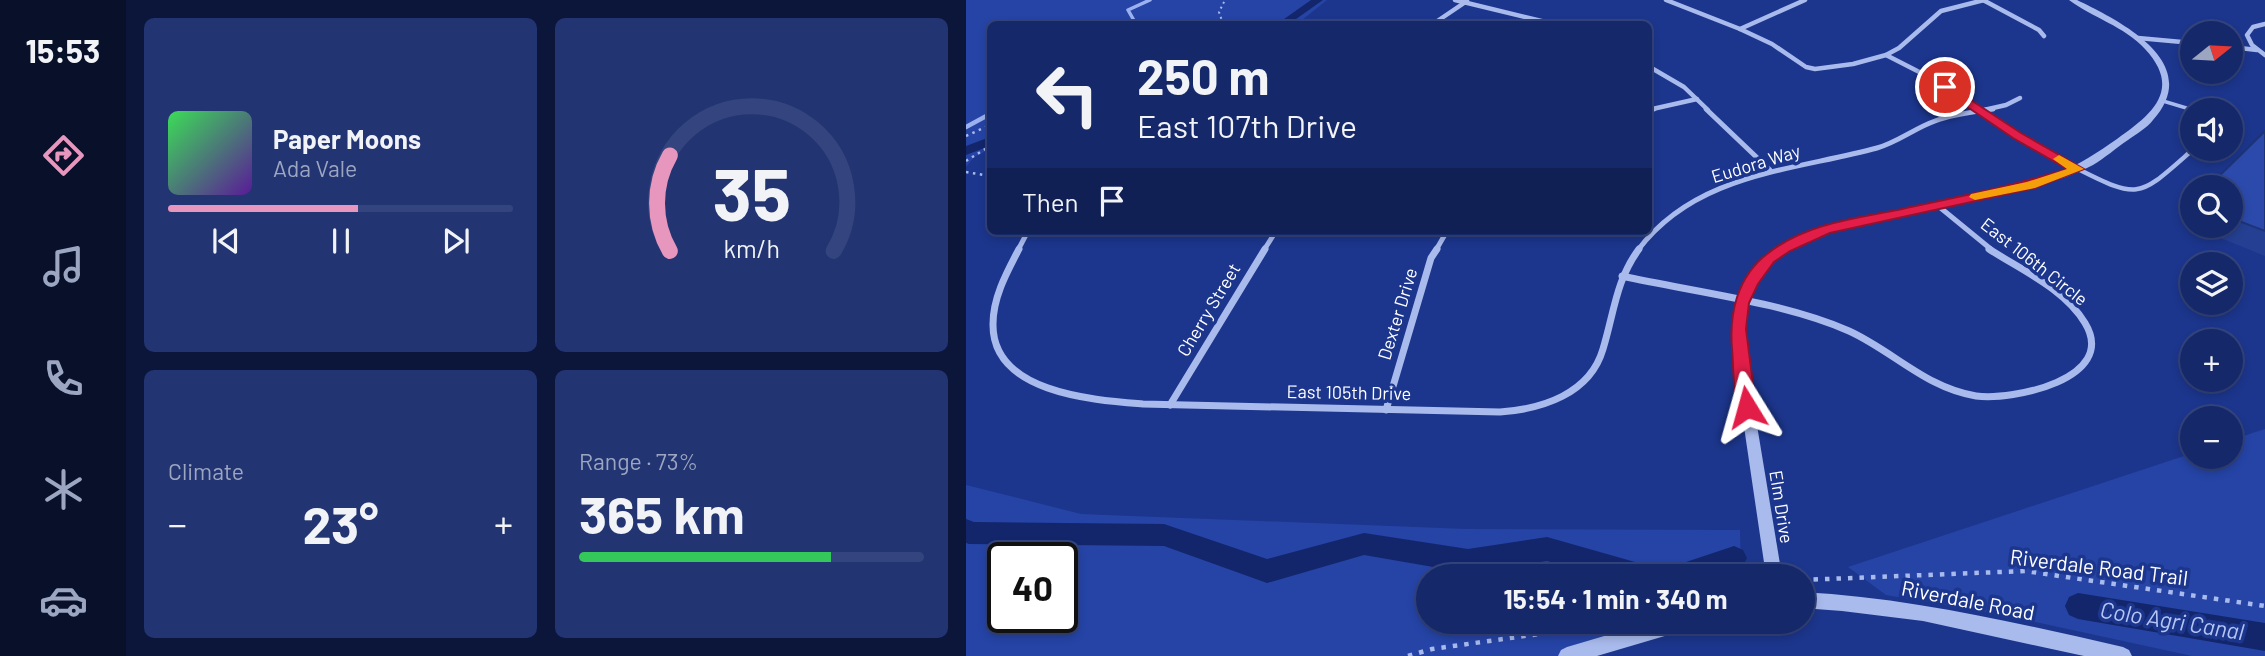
<!DOCTYPE html>
<html lang="en">
<head>
<meta charset="utf-8">
<style>
	body { margin:0; font-family:Barlow,sans-serif; background:#223472; color:#f1f3f6; height:100vh; display:flex; flex-direction:column; font-size:26px; white-space:nowrap }
	* { box-sizing:border-box; margin:0 }
	p { font-size:23px; color:#9da6c1 }
	.icon { flex:none; width:38px; height:38px; fill:none; stroke:currentColor; stroke-width:2; stroke-linecap:round; stroke-linejoin:round }
	.map { position:relative; flex:1; overflow:hidden }
	.details { display:flex; flex-direction:column; gap:18px; padding:18px; background:#0c163a; width:840px }
	.details>* { flex:none }
	.top-card { position:absolute; left:21px; top:21px; width:665px; height:214px; border-radius:10px; box-shadow:0 4px 10px #0003,0 0 0 2px #34447e; background:#15286a; color:#f1f3f6; overflow:hidden }
	.needle { width:46px; rotate:72deg }
	.controls { position:absolute; left:1214px; top:21px; display:grid; gap:14px }
	.controls a { display:grid; place-items:center; width:63px; height:63px; border-radius:50%; background:#15286a; box-shadow:0 4px 10px #0003,0 0 0 2px #34447e; font-size:35px }
	.speed { position:absolute; left:21px; top:542px; display:flex; gap:14px; font-size:35px; font-weight:700; text-align:center }
	.speed>* { display:grid; place-content:center; width:91px; height:91px; border-radius:50%; background:#15286a; box-shadow:0 4px 10px #0003,0 0 0 2px #34447e; line-height:1 }
	.speed .limit { border:4px solid #111; border-radius:10px; background:#fff; color:#111 }
	.pin { position:absolute; display:grid; place-items:center; width:60px; height:60px; color:#fff; margin:-30px; border:4px solid #fff; border-radius:50%; box-shadow:0 2px 7px #0007 }
	.me { position:absolute; width:77px; margin:-38px; rotate:352deg; stroke-linejoin:round; filter:drop-shadow(0 0 5px #0008) }
	.turn { display:flex; align-items:center; gap:24px; height:147px; padding:0 35px; font-size:32px }
	.turn .icon { width:91px; height:91px; stroke-width:2.5 }
	.turn b { display:block; font-size:49px; line-height:60px }
	.then { display:flex; align-items:center; height:66px; padding:0 35px; background:#0003; gap:14px; font-size:26px }
	.big { font-size:52px; font-weight:700; line-height:1.1 }
	.details .tile { flex:1; display:flex; flex-direction:column; justify-content:center; gap:10px; min-width:0; padding:0 24px; border-radius:10px; background:#223472 }
	.details .dial { align-items:center; gap:0 }
	.dial svg { height:182px; overflow:visible; fill:none; stroke:#34447e; stroke-width:7; stroke-linecap:round; text-anchor:middle }
	.dial text { fill:#f1f3f6; stroke:none }
	.song { display:flex; align-items:center; gap:21px }
	.cover { width:84px; height:84px; border-radius:10px; background:linear-gradient(135deg,hsl(130 70% 55%),hsl(270 70% 35%)) }
	.played { height:7px; border-radius:4px; background:linear-gradient(90deg,#e797bd 55%,#34447e 55%) }
	.keys { display:flex; justify-content:space-around; direction:ltr }
	.heat { display:flex; justify-content:space-between; align-items:center; font-size:38px; direction:ltr }
	.charge { height:10px; border-radius:5px; background:linear-gradient(90deg,#34c759 73%,#34447e 0) }
	.details .tiles { flex:1; display:grid; gap:18px; grid-template-columns:repeat(2,1fr) }
	.trip { position:absolute; left:450px; top:564px; width:399px; height:70px; border-radius:35px; background:#15286a; box-shadow:0 4px 10px #0003,0 0 0 2px #34447e; font-weight:700; line-height:70px; text-align:center }
	main { display:flex; flex:1; min-height:0 }
	.tab-bar { display:flex; flex-direction:column; width:126px; justify-content:space-around; align-items:center; background:#08102a; color:#9da6c1 }
	.tab-bar .icon { width:49px; height:49px }
	.tab-bar .current { color:#e797bd }
	.tab-bar b { font-size:32px; color:#f1f3f6 }
	.map>svg:first-child { display:block }
	.green { fill:#2544a6; fill-rule:evenodd }
	.lines { fill:none; stroke-linecap:round; stroke-linejoin:round }
	.stream-far1 { stroke:#9cb1ef; stroke-width:3.5 }
	.stream { stroke:#9cb1ef; stroke-width:4.5 }
	.canal { fill:#13266c; fill-rule:evenodd }
	.path-far2 { stroke:#a9baed; stroke-width:2; stroke-dasharray:2 3.5; stroke-linecap:butt }
	.path-far1 { stroke:#a9baed; stroke-width:2.5; stroke-dasharray:2.5 4.5; stroke-linecap:butt }
	.path { stroke:#a9baed; stroke-width:4.5; stroke-dasharray:4.5 7; stroke-linecap:butt }
	.service-far1 { stroke:#a9baed; stroke-width:3.5 }
	.service { stroke:#a9baed; stroke-width:4.5 }
	.minor-far2 { stroke:#a9baed; stroke-width:4.5 }
	.minor-far1 { stroke:#a9baed; stroke-width:5 }
	.minor { stroke:#a9baed; stroke-width:7 }
	.tertiary { fill:#a9baed; fill-rule:evenodd }
	.wall { fill:#254093 }
	.building { fill:#2b4aab; stroke:#1e3478; stroke-width:2 }
	.route { fill:#e11d48; stroke:#92132f; stroke-width:2 }
	.slow { fill:#f59e0b }
	.labels { text-anchor:middle; stroke-width:7; stroke-linejoin:round; paint-order:stroke }
	.street-label { font-size:18px; fill:#fff; stroke:#1c368d }
	.near-street-label { font-size:21px; fill:#fff; stroke:#1c368d }
	.near-water-label { font-size:23px; font-style:italic; fill:#b5c5f4; stroke:#1c368d }
</style>
</head>
<body>
<main>
<nav class="tab-bar">
<b>15:53</b>
<svg class="icon current" aria-label="directions" viewBox="0 0 24 24"><path d="M12 3l9 9-9 9-9-9zM9 14v-3h6M13 9l2 2-2 2"/></svg>
<svg class="icon" aria-label="music" viewBox="0 0 24 24"><path d="M9 18V5l10-2v13"/><circle cx="6" cy="18" r="3"/><circle cx="16" cy="16" r="3"/></svg>
<svg class="icon" aria-label="phone" viewBox="0 0 24 24"><path d="M5 4h4l2 5-3 2q2 4 5 5l2-3 5 2v4C11 20 4 13 5 4z"/></svg>
<svg class="icon" aria-label="climate" viewBox="0 0 24 24"><path d="M12 3v18M4 7l16 10M4 17L20 7"/></svg>
<svg class="icon" aria-label="car" viewBox="0 0 24 24"><path d="M5 17H2v-5l4-1 3-4h7l3 4 3 1v5h-3M9 17h6M6 11h13"/><circle cx="7" cy="17" r="2"/><circle cx="17" cy="17" r="2"/></svg>
</nav>
<section class="details">
<div class="tiles">
<div class="tile">
<div class="song"><i class="cover"></i><div><b>Paper Moons</b><p>Ada Vale</p></div></div>
<div class="played"></div>
<div class="keys"><svg class="icon" aria-label="previous" viewBox="0 0 24 24"><path d="M18 5L8 12l10 7zM5 5v14"/></svg><svg class="icon" aria-label="pause" viewBox="0 0 24 24"><path d="M8 5v14M16 5v14"/></svg><svg class="icon" aria-label="next" viewBox="0 0 24 24"><path d="M6 5l10 7-10 7zM19 5v14"/></svg></div>
</div>
<div class="tile dial"><svg viewBox="0 0 100 80">
<path d="M14 69A42 42 0 1 1 86 69"/>
<path d="M14 69A42 42 0 0 1 14 27" stroke="#e797bd"/>
<text x="50" y="56" font-size="32" font-weight="700">35</text>
<text x="50" y="72" font-size="11">km/h</text>
</svg></div>
<div class="tile"><p>Climate</p>
<div class="heat"><a>−</a><b class="big">23°</b><a>+</a></div>
</div>
<div class="tile"><p>Range · 73%</p><b class="big">365 km</b><div class="charge"></div></div>
</div>
</section>
<div class="map">
<svg width="1299" height="656" viewBox="0 0 1299 656">
	<rect width="100%" height="100%" fill="#1c368d"/>
	<g class="green">
		<polygon points="0,0 361,0 331,24 24,24 24,149 8,157 0,167"/>
		<polygon points="1299,429 1299,656 1226,656 1037,615 920,595 882,567 1227,453 1227,457 1265,457 1265,440"/>
		<path d="M0,485l115,29 385,15 274,1 1,46h-313v45h247l-118,35h-591zM37,558h59v60h-59z"/>
	</g>
	<g class="lines">
		<polyline class="stream-far1" points="170,24 162,10 184,0"/>
		<polyline class="stream" points="0,127 24,114"/>
		<g class="canal">
			<polygon points="345,0 357,0 323,24 311,24"/>
			<polygon points="24,137 24,146 0,155 0,146"/>
			<polygon points="0,519 8,522 198,524 301,559 398,533 502,549 581,537 676,564 685,567 689,576 633,576 581,561 502,573 398,555 301,583 198,546 3,544 0,543"/>
			<polygon points="768,546 777,550 781,558 777,566 751,576 701,576 705,567"/>
			<polygon points="1112,593 1299,623 1299,651 1112,619 1103,615 1099,606 1103,597"/>
		</g>
		<polyline class="path-far2" points="257,24 253,12 259,0"/>
		<g class="path-far1">
			<polyline points="0,136 24,125"/>
			<polyline points="0,161 24,146"/>
			<polyline points="0,172 24,176"/>
		</g>
		<g class="path">
			<polyline points="836,580 1059,571 1299,606"/>
			<polyline points="442,656 466,649 630,626 645,621"/>
		</g>
		<polyline class="service-far1" points="1197,101 1227,110"/>
		<g class="service">
			<polyline points="1223,109 1227,110"/>
			<path d="M1112,169c61,31 61,28 111,-16"/>
		</g>
		<g class="minor-far2">
			<polyline points="489,0 588,24"/>
			<polyline points="700,0 774,29 806,44 840,67 849,69 887,64 920,55 933,48 975,11 1018,0"/>
			<polyline points="1017,0 1073,30 1078,36"/>
			<polyline points="467,24 501,1"/>
			<polyline points="1299,24 1287,27 1281,35 1286,45 1299,55"/>
			<polyline points="774,29 839,0"/>
			<polyline points="1172,38 1227,43"/>
			<polyline points="1265,47 1291,50"/>
			<polyline points="920,55 965,78 1013,110"/>
			<polyline points="682,66 718,87 742,110"/>
			<polyline points="682,110 731,99"/>
			<polyline points="1018,110 1040,105 1054,98"/>
		</g>
		<g class="minor-far1">
			<polyline points="740,109 804,170"/>
			<polyline points="1010,109 1051,136 1112,169"/>
			<polyline points="682,110 688,109"/>
			<polyline points="971,205 1026,250"/>
			<polyline points="52,250 62,231"/>
			<polyline points="298,250 310,231"/>
			<polyline points="470,250 481,231"/>
			<path d="M672,250c58,-77 154,-79 239,-102 21,-6 38,-20 58,-27 18,-7 38,-9 58,-12"/>
		</g>
		<g class="minor">
			<path d="M53,249c-12,23 -26,48 -26,75 -1,69 100,76 150,80l357,8c42,-3 90,-18 103,-63 11,-36 13,-69 36,-100"/>
			<path d="M656,276c72,16 161,26 227,55 44,20 77,57 127,65 36,5 143,-17 109,-73 -20,-34 -64,-53 -96,-74"/>
			<polyline points="204,405 299,249"/>
			<polyline points="420,410 465,258 471,249"/>
		</g>
		<g class="tertiary">
			<path d="M1103,0h8c45,22 127,63 76,120 -6,8 -17,14 -25,20 -12,8 -23,18 -35,25 -9,5 -20,9 -30,13l-246,57 -38,23 -13,12 -9,12 -6,16 -4,17 -1,44 36,217h-16l-32,-217 1,-44 4,-17 9,-19 10,-14 13,-12 39,-22 247,-57c23,-10 40,-21 60,-35 34,-24 66,-49 28,-90 -21,-23 -52,-31 -76,-49z"/>
			<path d="M836,592c110,6 215,31 321,55l6,3 3,6h-48l-161,-35 -81,-10 -40,-3z"/>
			<polygon points="689,621 728,621 725,627 719,630 631,656 592,656 595,650 601,647"/>
		</g>
	</g>
	<g class="wall">
		<polygon points="1299,131 1299,256 1230,228 1232,226 1265,226 1265,187"/>
		<polygon points="1227,205 1227,217 1220,214"/>
	</g>
	<polygon class="building" points="1299,131 1299,231 1265,218 1265,187 1242,187"/>
	<path class="route" d="M975,85h7l73,48 63,36 -49,19 -205,45 -40,18 -16,11 -16,22 -9,19 -3,26 10,78 -2,5h-13c-9,-16 -7,-44 -9,-63 -3,-35 5,-72 35,-95 37,-30 89,-36 135,-45 55,-12 111,-23 165,-40l-54,-31 -72,-49z"/>
	<polygon class="slow" points="1093,155 1118,169 1069,188 1009,200 1003,197 1005,194 1061,182 1101,169 1087,159"/>
	<g class="labels">
		<g class="street-label">
			<text transform="translate(790 164) rotate(-17)" y="6">Eudora Way</text>
			<text transform="translate(1068 262) rotate(38)" y="6">East 106th Circle</text>
			<text transform="translate(243 310) rotate(-59)" y="6">Cherry Street</text>
			<text transform="translate(432 314) rotate(-73)" y="6">Dexter Drive</text>
			<text transform="translate(383 393) rotate(1)" y="6">East 105th Drive</text>
			<text transform="translate(815 507) rotate(81)" y="6">Elm Drive</text>
		</g>
		<g class="near-street-label">
			<text transform="translate(1133 568) rotate(7)" y="7">Riverdale Road Trail</text>
			<text transform="translate(1002 601) rotate(11)" y="7">Riverdale Road</text>
		</g>
		<g class="near-water-label">
			<text transform="translate(1206 621) rotate(9)" y="8">Colo Agri Canal</text>
		</g>
	</g>
</svg>
<div class="controls">
<a><svg class="needle" viewBox="-14 -14 28 28"><path d="M0-13l5 13h-10z" fill="#e53935"/><path d="M0 13l5-13h-10z" fill="#9da6c1"/></svg></a>
<a><svg class="icon" aria-label="sound" viewBox="0 0 24 24"><path d="M4 9h4l5-4v14l-5-4H4zM17 9q2 3 0 6"/></svg></a>
<a><svg class="icon" aria-label="search" viewBox="0 0 24 24"><circle cx="10" cy="10" r="6"/><path d="M15 15l6 6"/></svg></a>
<a><svg class="icon" aria-label="layers" viewBox="0 0 24 24"><path d="M12 4l9 5-9 5-9-5zM3 14l9 5 9-5"/></svg></a>
<a>+</a>
<a>−</a>
</div>
<div class="speed"><div class="limit">40</div></div>
<div class="pin" style="left:979px;top:87px;background:#d93025"><svg class="icon" aria-label="arrive" viewBox="0 0 24 24"><path d="M6 21V4h12l-3 4 3 4H6"/></svg></div>
<svg class="me" style="left:781px;top:407px" viewBox="-20 -20 40 40"><path d="M0-17L14 15 0 8-14 15z" fill="#e11d48" stroke="#fff" stroke-width="4"/></svg>
<div class="trip">15:54 · 1 min · 340 m</div>
<div class="top-card">
<div class="turn"><svg class="icon" aria-label="left" viewBox="0 0 24 24"><path d="M17 20v-9H6M10 6l-5 5 5 5"/></svg><div><b>250 m</b>East 107th Drive</div></div>
<div class="then">Then<svg class="icon" aria-label="arrive" viewBox="0 0 24 24"><path d="M6 21V4h12l-3 4 3 4H6"/></svg></div>
</div>
</div>
</main>
</body>
</html>
